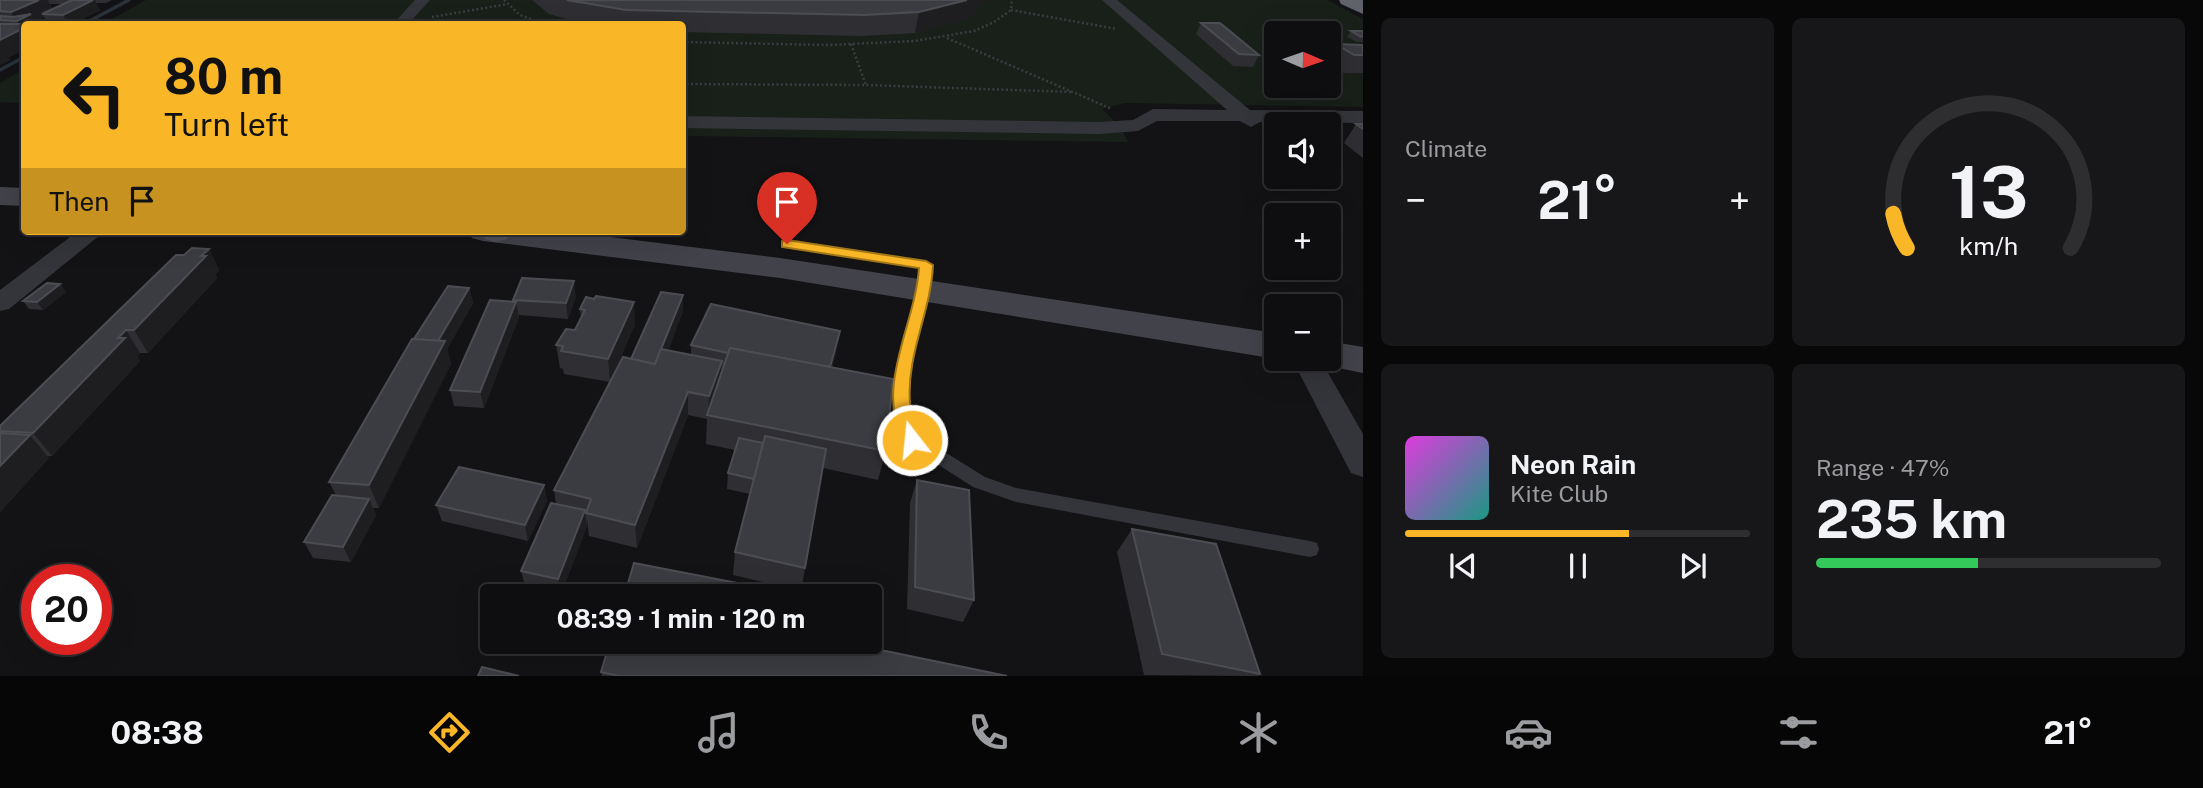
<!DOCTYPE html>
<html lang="en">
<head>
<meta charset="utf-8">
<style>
	body { margin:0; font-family:"Public Sans",sans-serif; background:#171719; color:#f1f3f6; height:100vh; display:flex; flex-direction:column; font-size:26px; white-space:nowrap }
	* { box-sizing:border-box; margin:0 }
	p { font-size:23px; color:#9b9c9f }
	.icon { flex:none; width:38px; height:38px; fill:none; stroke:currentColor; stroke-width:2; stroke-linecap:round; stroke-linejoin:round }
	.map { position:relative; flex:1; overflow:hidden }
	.panel { display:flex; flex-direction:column; gap:18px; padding:18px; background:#080809; width:840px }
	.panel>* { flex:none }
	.hud { position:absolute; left:21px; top:21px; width:665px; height:214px; border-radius:7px; box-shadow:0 7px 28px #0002,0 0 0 2px #2e2e30; background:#f9b727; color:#111; overflow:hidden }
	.needle { width:46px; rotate:92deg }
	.controls { position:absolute; left:1264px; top:21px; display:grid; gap:14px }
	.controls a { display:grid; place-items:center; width:77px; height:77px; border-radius:7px; background:#0e0e10; box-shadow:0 7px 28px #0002,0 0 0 2px #2e2e30; font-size:35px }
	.speed { position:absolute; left:21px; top:564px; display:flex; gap:14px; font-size:35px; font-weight:700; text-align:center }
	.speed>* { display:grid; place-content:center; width:91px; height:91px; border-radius:50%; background:#0e0e10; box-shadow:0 7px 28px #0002,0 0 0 2px #2e2e30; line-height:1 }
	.speed .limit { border:10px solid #d22; background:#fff; color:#111 }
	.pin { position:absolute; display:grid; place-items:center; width:60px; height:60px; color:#fff; margin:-72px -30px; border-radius:50% 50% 50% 0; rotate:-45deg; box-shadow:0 0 7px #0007 }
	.pin .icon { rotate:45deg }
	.me { position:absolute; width:77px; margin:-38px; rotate:344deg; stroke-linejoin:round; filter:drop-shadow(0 0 5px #0008) }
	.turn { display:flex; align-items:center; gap:24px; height:147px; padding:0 28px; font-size:32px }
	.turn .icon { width:91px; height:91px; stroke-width:2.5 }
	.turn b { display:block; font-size:49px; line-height:60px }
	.then { display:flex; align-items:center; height:66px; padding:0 28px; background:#0003; gap:14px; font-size:26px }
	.big { font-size:52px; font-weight:700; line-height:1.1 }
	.panel .tile { flex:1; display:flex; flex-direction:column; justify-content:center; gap:10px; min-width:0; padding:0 24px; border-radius:10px; background:#171719 }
	.panel .dial { align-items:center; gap:0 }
	.dial svg { height:182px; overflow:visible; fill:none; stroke:#2e2e30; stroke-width:7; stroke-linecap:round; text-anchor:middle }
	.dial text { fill:#f1f3f6; stroke:none }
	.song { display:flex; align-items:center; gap:21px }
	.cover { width:84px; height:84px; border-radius:10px; background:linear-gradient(135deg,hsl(300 70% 55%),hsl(170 70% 35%)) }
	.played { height:7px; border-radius:4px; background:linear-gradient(90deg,#f9b727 65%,#2e2e30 65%) }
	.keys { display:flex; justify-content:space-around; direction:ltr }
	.heat { display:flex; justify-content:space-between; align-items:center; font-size:38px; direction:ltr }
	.charge { height:10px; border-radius:5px; background:linear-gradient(90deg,#34c759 47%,#2e2e30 0) }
	.panel .tiles { flex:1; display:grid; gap:18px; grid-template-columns:repeat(2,1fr) }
	.trip { position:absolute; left:480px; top:584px; width:402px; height:70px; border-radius:7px; background:#0e0e10; box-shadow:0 7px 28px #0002,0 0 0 2px #2e2e30; font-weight:700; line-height:70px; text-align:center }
	.dock { display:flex; height:112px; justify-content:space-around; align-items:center; background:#060606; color:#9b9c9f }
	.dock .icon { width:49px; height:49px }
	.dock .active { color:#f9b727 }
	.dock b { font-size:32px; color:#f1f3f6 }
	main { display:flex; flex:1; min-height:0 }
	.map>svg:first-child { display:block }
	.green { fill:#19201a; fill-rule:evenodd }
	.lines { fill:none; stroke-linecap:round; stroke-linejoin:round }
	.stream { stroke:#293139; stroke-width:3.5 }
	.path { stroke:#3a3c41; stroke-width:2.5; stroke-dasharray:2 2.5; stroke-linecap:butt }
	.lane { fill:#34353a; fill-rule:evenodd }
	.street { fill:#34353a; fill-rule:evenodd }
	.secondary { fill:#42434a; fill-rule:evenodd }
	.primary { fill:#505159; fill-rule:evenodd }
	.highway { fill:#60626b; fill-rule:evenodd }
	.wall { fill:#2f2f33; fill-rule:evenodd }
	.shaded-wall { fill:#1e1e21 }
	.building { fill:#3b3c41; stroke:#4c4d53; stroke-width:2 }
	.route { fill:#f9b727; stroke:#a27719; stroke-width:2 }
</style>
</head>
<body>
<main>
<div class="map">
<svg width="1363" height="676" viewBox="0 0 1363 676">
	<rect width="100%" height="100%" fill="#131315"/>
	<g class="green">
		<path d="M146,0h1181l36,19v88l-238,-4 -23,6 18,18 8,15 -445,-6 -1,-112h-579zM1276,33h52v53h-52z"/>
		<polygon points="24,69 24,103 0,102 0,83"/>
	</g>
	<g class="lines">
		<g class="stream">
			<polyline points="84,24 129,0"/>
			<polyline points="0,70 24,57"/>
		</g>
		<g class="path">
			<polyline points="504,0 520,15 544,24"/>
			<polyline points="1011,10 1117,29"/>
			<polyline points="432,17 508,4"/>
			<polyline points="947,38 1112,109"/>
			<polyline points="682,42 828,45 915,41 974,31 994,22 1011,10 1012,0"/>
			<polyline points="851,44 866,85"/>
			<polyline points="682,84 866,85 1071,92"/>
		</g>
		<path class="lane" d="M926,261l6,4c-5,62 -38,108 -13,171l66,41 31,11 294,53 7,2 2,6 -2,6 -7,2 -294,-55 -43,-15 -67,-43 -2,-4 -10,-32v-23l6,-34 14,-51 6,-35z"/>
		<g class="street">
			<polygon points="415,0 430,0 408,24 393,24"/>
			<polygon points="1102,0 1117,0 1250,110 1363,111 1363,123 1260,122 1251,127 1240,121 1157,121 1138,131 1099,134 682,128 682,116 1099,122 1133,120 1153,109 1227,110"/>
			<polygon points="78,231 105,231 9,309 0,311 0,290"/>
			<polygon points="1292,359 1320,359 1363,434 1363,477 1351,473"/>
		</g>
		<g class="secondary">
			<polygon points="0,187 24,188 24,206 0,205"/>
			<polygon points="467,231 562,231 780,258 1276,333 1277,359 780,278 483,241 472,238"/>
			<polygon points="1328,341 1363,347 1363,373 1314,363 1311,359 1328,359"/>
		</g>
		<polygon class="primary" points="480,232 480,231 512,232 507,239 496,242 485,239"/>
		<polygon class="highway" points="1339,0 1363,0 1363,14 1341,4"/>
	</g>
	<g class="wall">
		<path d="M0,0h112l-6,3h-10l4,7 -28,14h-24l-4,-7 -20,7v25l-16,9 2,2 -10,5zM50,4h13l-10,5z"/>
		<polygon points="532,0 987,0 966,19 915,33 861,36 682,32 682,24 593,24 570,20 549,14"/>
		<polygon points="1201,23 1259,55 1253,67 1233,66 1196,34"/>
		<polygon points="1351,31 1363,31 1363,42 1357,42 1347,37"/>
		<polygon points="1336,44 1363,45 1363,73 1344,73 1328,62 1328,58"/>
		<polygon points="1356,124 1363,124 1363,158 1344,143"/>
		<polygon points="209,249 219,270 215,275 217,278 148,353 140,353 137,356 140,361 52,456 47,456 49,458 0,512 0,426 184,255"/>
		<polygon points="60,284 66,292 43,310 29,309 23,301"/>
		<polygon points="469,288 473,303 447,349 451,364 379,508 373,508 376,515 351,562 313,558 304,542 336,495 329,482 414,339"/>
		<polygon points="576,297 568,319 519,315 519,317 484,408 454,406 450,390 513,301 513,300"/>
		<polygon points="586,297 635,324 610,382 564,374 563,369 560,368 556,345 575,330 581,318 580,309"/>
		<polygon points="683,311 668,351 691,355 691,345 836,353 832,368 886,451 878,480 823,468 801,591 733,575 735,552 750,494 727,489 728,473 735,450 706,444 707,419 688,415 637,548 589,536 587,520 587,526 561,594 525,586 521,571 556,504 554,490 631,359"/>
		<polygon points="917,480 974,600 963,622 907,609 910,503"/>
		<polygon points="544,485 547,501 528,541 442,521 436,505"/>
		<polygon points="1132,529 1260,674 1258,676 1144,675 1117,552"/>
		<polygon points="601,672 1007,676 602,676"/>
	</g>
	<g class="shaded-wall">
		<polygon points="39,0 48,0 54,12 42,14 44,17 35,21 37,24 24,24 24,49 8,58 10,60 0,65 0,40 22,29 11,12"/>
		<polygon points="93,0 95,0 100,10 72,24 68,24 63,15"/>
		<polygon points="967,0 987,0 966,19 915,33 919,12"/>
		<polygon points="209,249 219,270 215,275 217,278 148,353 134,330"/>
		<polygon points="574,281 576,297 568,319 566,303"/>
		<polygon points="60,284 66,292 43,310 37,302"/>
		<polygon points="469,288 473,303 447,349 451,364 379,508 369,485 434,347"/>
		<polygon points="683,295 683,311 656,382 655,366"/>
		<polygon points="516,302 519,317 484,408 480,392"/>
		<polygon points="634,302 635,324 610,382 608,359"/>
		<polygon points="126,330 140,353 137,356 140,361 52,456 33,433"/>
		<polygon points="840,331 836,353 824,396 828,373"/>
		<polygon points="722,361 721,384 708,415 709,396"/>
		<polygon points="688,392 688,415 637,548 635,525"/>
		<polygon points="30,435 49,458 0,512 0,466"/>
		<polygon points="544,485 547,501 528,541 525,525"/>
		<polygon points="369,499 376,515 351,562 343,547"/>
		<polygon points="585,510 587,526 561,594 558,579"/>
	</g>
	<g class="building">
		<polygon points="0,0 39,0 11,12 0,11"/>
		<polygon points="72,0 93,0 63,15 42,14"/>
		<polygon points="567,0 967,0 919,12 864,15 626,10"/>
		<polygon points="31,14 17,21 0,20 0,16 13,17"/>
		<polygon points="1201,23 1220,23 1259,55 1239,54"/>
		<polygon points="0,24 32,24 24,24 24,28 0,40"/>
		<polygon points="1351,31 1363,31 1363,37 1360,36"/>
		<polygon points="1336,44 1363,45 1363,55 1354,55"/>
		<polygon points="1356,124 1363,124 1363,129"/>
		<polygon points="192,248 209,249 201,256 206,256 134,330 126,330 118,338 125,338 33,433 0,431 0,426 176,255 184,255"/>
		<polygon points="522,278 574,281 566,303 513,300"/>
		<polygon points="47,283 60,284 37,302 23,301"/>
		<polygon points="448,286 469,288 438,341 414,339"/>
		<polygon points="661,292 683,295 655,364 631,359"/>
		<polygon points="596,296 634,302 608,359 561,351 563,346 556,345 566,329 575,330 585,310 580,309 586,297 594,299"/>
		<polygon points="490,300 516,302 480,392 450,390"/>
		<polygon points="711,304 840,331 830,367 730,348 728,353 691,345"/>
		<polygon points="412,339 445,341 369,485 329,482"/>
		<polygon points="730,348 893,379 886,451 707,415"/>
		<polygon points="661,349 722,361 709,396 688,392 635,525 586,513 591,499 554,490 623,357 655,364"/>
		<polygon points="0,433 30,435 0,466"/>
		<polygon points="765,436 826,449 805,568 735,552"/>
		<polygon points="739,438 763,443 754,479 728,473"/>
		<polygon points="459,467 544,485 525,525 436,505"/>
		<polygon points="917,480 969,490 974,600 915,587"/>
		<polygon points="332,495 369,499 343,547 304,542"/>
		<polygon points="551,503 585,510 558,579 521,571"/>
		<polygon points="1132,529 1216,544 1260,674 1162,654"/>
		<polygon points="634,563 758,587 756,597 624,597"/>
		<polygon points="610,642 842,642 1007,676 619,676 601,672"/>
		<polygon points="482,667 519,676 478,676"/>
	</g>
	<path class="route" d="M787,240l139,21 7,4c-2,47 -27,90 -23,138 1,12 7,26 11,37l-3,5h-13c-32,-58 10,-118 14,-177l-137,-21v-6z"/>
</svg>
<div class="controls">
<a><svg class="needle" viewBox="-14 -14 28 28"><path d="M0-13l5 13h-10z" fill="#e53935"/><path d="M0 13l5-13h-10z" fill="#9b9c9f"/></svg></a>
<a><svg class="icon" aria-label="sound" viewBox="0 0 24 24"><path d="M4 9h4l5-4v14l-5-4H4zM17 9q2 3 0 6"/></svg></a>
<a>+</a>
<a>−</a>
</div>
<div class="speed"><div class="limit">20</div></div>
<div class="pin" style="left:787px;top:244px;background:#d93025"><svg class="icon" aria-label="arrive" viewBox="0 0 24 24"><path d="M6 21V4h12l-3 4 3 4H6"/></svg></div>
<svg class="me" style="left:912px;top:440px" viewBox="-20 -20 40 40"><circle r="17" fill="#f9b727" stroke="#fff" stroke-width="3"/><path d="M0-11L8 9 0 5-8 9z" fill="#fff"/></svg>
<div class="trip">08:39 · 1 min · 120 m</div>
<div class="hud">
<div class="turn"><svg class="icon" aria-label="left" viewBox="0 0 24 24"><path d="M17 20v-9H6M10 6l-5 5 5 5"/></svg><div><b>80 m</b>Turn left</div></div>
<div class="then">Then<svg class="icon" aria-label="arrive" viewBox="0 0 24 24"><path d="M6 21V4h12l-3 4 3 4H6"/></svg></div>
</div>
</div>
<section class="panel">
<div class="tiles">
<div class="tile"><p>Climate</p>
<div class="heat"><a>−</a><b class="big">21°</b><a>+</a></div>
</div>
<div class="tile dial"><svg viewBox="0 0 100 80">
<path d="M14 69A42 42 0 1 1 86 69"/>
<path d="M14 69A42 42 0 0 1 8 54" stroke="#f9b727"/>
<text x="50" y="56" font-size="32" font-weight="700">13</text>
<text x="50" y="72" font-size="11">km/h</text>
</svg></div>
<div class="tile">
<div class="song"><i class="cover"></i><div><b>Neon Rain</b><p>Kite Club</p></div></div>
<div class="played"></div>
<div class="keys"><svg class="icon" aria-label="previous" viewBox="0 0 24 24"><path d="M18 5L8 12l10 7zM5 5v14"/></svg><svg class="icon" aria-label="pause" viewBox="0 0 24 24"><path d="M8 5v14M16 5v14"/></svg><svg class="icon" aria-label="next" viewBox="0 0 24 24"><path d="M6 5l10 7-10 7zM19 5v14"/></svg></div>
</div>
<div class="tile"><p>Range · 47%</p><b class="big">235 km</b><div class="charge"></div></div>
</div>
</section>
</main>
<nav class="dock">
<b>08:38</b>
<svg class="icon active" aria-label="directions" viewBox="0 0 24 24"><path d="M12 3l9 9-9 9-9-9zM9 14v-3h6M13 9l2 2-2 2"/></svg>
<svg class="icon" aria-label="music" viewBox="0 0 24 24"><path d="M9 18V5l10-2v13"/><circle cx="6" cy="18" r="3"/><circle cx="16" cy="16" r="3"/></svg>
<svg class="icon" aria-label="phone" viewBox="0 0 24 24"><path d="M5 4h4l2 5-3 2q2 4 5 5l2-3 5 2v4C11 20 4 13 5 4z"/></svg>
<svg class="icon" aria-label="climate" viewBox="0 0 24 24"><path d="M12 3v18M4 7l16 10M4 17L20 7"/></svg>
<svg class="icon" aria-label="car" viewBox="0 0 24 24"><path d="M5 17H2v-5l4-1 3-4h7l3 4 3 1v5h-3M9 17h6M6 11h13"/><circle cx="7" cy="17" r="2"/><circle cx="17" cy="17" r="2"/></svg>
<svg class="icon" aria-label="filters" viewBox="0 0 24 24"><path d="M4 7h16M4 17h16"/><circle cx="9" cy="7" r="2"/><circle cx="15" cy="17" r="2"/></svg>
<b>21°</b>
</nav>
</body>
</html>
